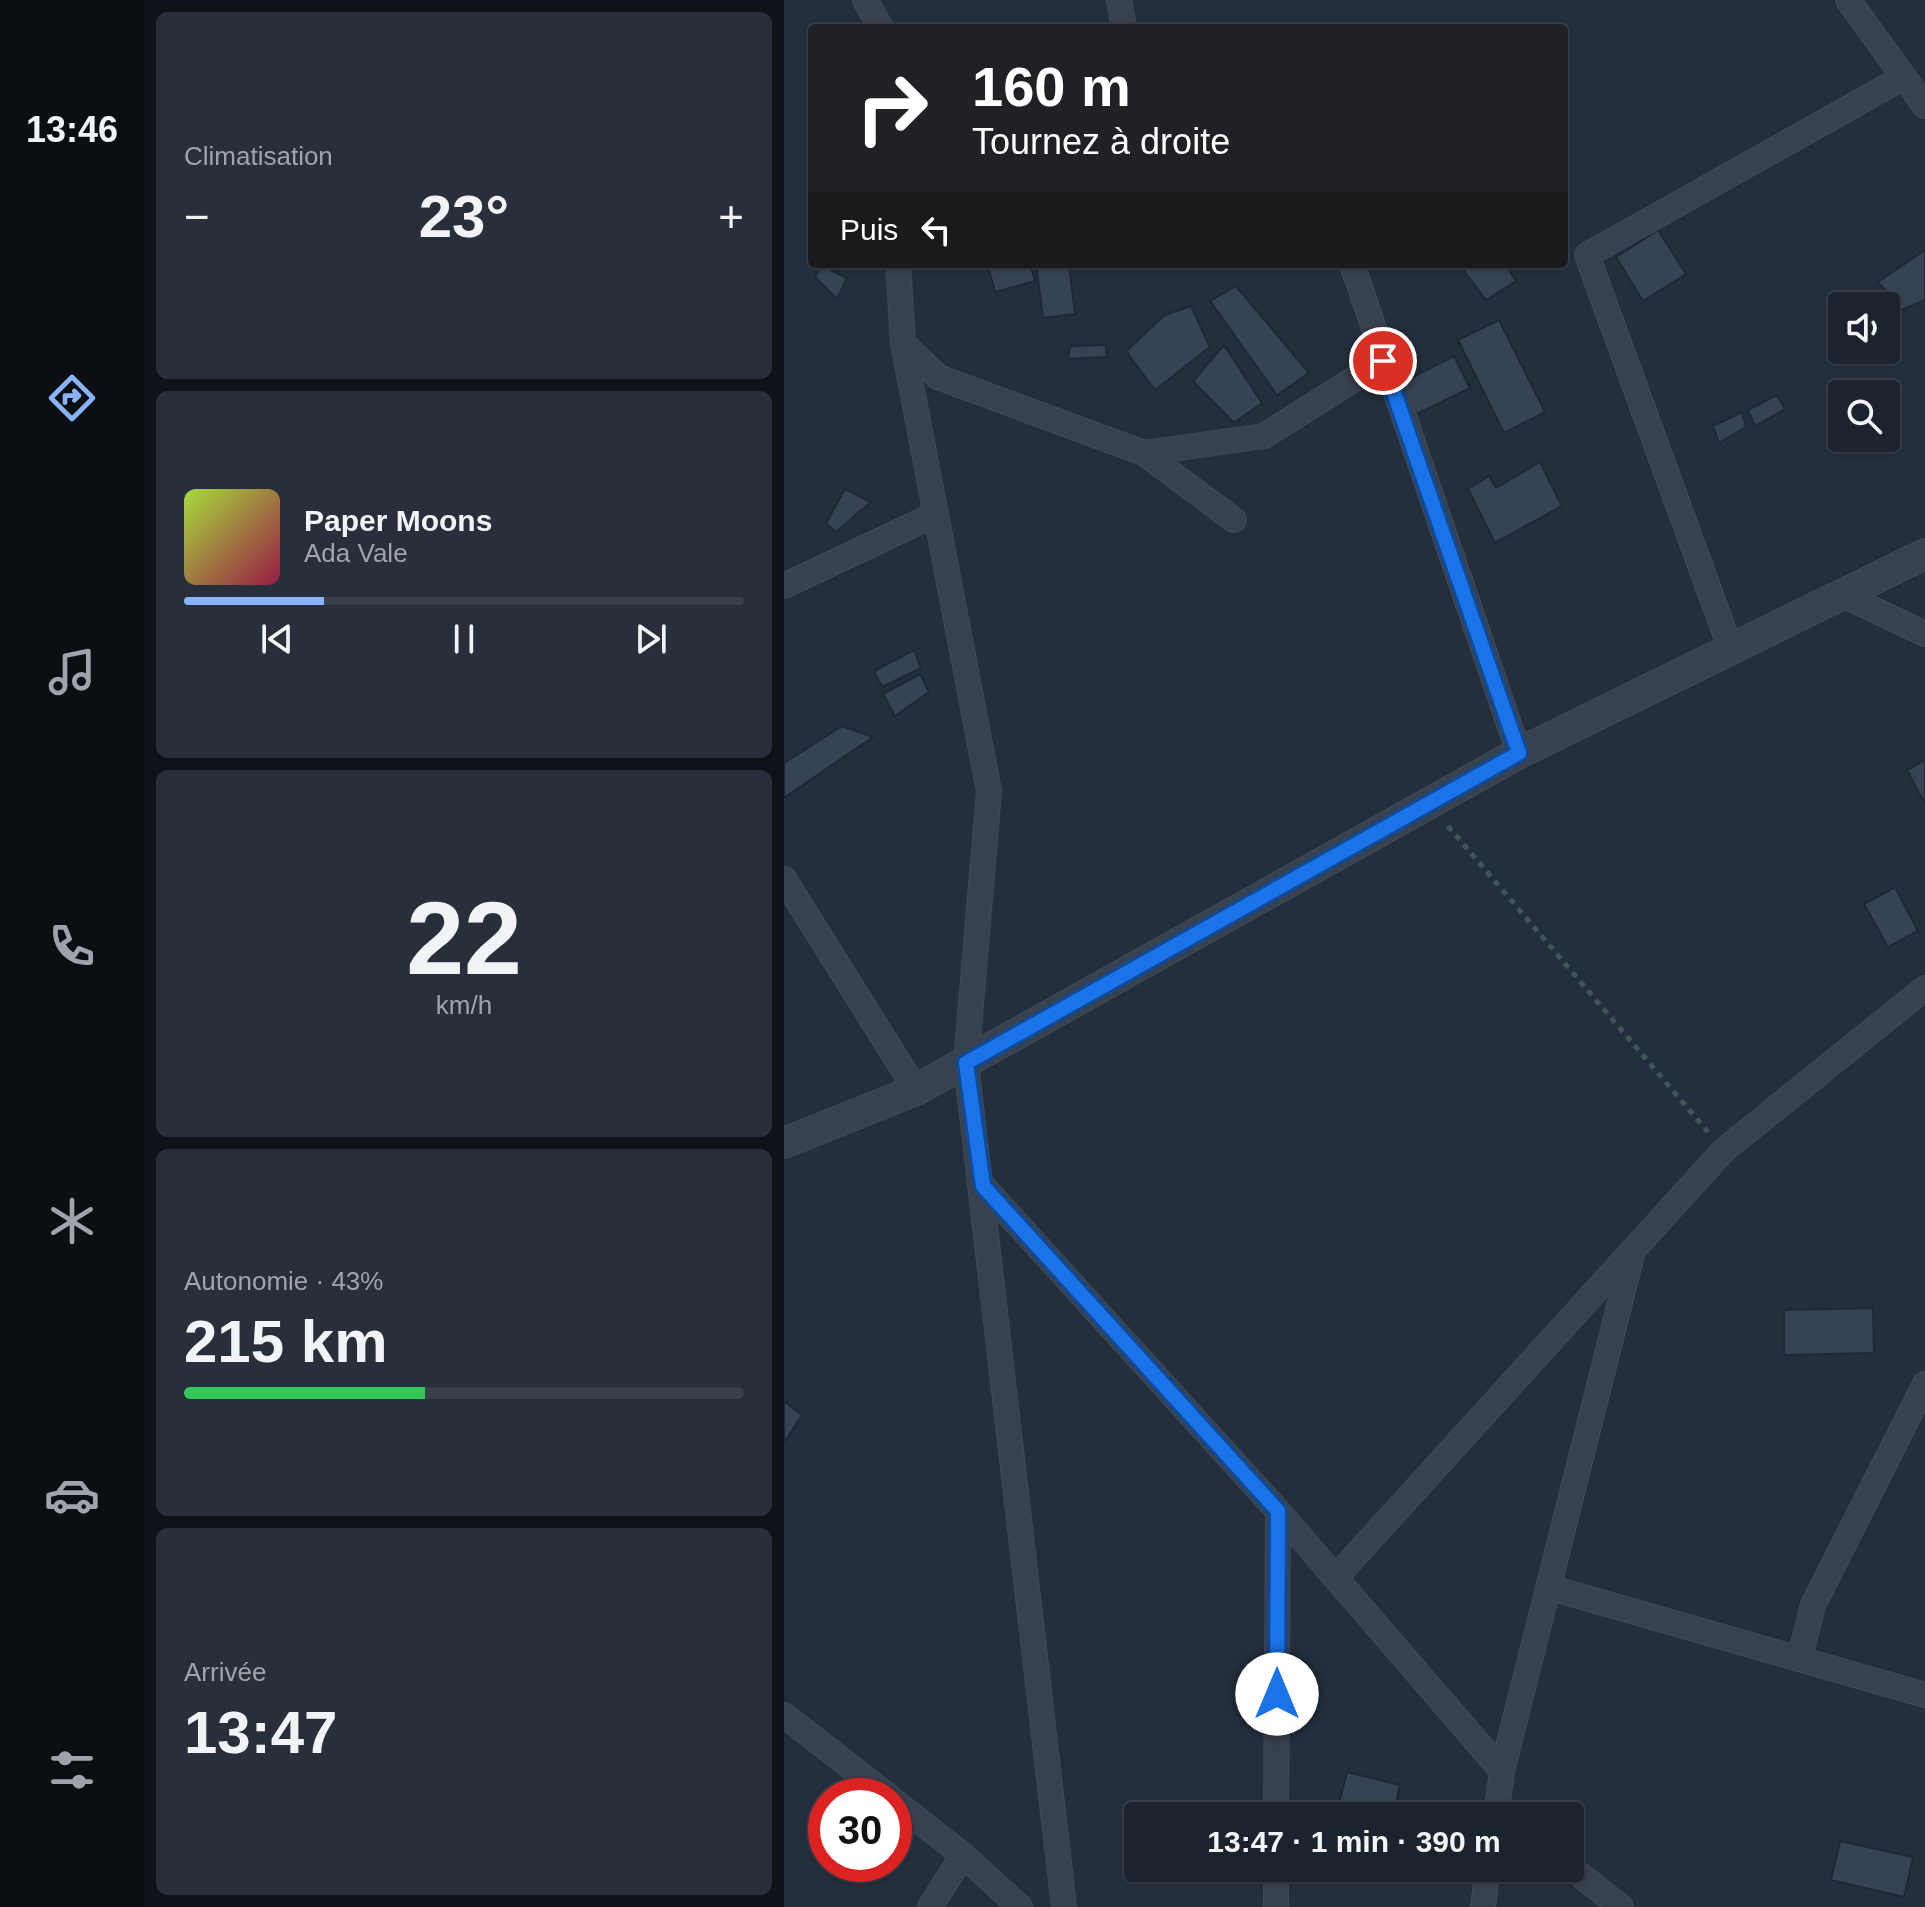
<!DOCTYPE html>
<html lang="fr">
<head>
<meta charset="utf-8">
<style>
	body { margin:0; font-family:Arial,sans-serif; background:#282f3a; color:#f1f3f6; height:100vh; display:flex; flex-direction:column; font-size:30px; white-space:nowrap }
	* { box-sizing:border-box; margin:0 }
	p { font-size:26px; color:#a0a4aa }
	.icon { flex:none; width:44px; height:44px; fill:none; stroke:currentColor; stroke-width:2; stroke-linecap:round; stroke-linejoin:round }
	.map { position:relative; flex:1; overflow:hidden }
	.side { display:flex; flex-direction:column; gap:12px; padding:12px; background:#0f1319; width:640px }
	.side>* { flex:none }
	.guide { position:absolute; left:24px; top:24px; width:760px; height:244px; border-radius:8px; box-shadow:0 2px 6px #0004,0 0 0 2px #39404a; background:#202124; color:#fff; overflow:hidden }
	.buttons { position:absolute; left:1044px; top:292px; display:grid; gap:16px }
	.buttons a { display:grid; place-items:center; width:72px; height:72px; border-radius:8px; background:#1b232e; box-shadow:0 2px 6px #0004,0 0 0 2px #39404a; font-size:40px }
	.speed { position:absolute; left:24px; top:1778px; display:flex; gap:16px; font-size:40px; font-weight:700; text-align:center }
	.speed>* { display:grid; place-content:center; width:104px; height:104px; border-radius:50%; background:#1b232e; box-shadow:0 2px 6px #0004,0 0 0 2px #39404a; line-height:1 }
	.speed .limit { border:12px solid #d22; background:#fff; color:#111 }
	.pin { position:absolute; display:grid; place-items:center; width:68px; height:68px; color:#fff; margin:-34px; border:4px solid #fff; border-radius:50%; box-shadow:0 2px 8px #0007 }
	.me { position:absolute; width:88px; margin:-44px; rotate:0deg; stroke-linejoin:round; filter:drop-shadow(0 0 6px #0008) }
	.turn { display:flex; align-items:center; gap:28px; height:168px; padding:0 32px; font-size:36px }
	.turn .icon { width:104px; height:104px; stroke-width:2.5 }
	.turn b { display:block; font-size:56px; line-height:68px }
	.then { display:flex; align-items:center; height:76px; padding:0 32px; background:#0003; gap:16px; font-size:30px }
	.big { font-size:60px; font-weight:700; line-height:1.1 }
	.side .card { flex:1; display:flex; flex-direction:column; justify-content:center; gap:12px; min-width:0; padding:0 28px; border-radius:12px; background:#282f3a }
	.side .dial { align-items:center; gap:0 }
	.dial b { font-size:104px; line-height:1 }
	.song { display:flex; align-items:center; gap:24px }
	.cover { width:96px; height:96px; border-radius:12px; background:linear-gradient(135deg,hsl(80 70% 55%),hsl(340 70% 35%)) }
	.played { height:8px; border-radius:4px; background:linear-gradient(90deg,#8ab4f8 25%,#39404a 25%) }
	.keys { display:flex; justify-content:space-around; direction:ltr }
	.heat { display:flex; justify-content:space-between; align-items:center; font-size:44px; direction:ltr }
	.charge { height:12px; border-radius:6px; background:linear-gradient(90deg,#34c759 43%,#39404a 0) }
	.trip { position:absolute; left:340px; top:1802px; width:460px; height:80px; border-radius:8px; background:#1b232e; box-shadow:0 2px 6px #0004,0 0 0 2px #39404a; font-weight:700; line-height:80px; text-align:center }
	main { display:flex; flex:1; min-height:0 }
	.tab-bar { display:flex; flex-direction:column; width:144px; justify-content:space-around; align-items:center; background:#0b0e12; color:#a0a4aa }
	.tab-bar .icon { width:56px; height:56px }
	.tab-bar .current { color:#8ab4f8 }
	.tab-bar b { font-size:36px; color:#f1f3f6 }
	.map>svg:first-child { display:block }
	.building { fill:#364354; stroke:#1f2835; stroke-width:2 }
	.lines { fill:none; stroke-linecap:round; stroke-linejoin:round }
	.minor-casing { stroke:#414a57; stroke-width:26 }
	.tertiary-casing { stroke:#414a57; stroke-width:32 }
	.path { stroke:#3f5557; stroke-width:5; stroke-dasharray:6 6; stroke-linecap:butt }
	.minor { stroke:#38414e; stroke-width:24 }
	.tertiary { stroke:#38414e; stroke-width:30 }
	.route-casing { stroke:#114b97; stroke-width:20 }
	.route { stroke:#1a73e8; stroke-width:14 }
</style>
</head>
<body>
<main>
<nav class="tab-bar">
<b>13:46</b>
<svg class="icon current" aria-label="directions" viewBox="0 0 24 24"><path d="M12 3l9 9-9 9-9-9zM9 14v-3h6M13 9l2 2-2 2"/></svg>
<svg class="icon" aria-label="music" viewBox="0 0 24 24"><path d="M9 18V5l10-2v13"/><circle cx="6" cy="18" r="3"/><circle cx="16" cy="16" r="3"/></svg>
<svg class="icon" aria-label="phone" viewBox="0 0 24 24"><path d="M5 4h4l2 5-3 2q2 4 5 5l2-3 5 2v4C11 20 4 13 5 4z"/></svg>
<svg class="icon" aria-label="climate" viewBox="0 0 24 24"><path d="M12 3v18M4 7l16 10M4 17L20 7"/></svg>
<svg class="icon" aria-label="car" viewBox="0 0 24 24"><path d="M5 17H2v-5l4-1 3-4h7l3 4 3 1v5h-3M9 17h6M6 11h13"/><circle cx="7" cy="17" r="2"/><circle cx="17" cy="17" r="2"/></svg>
<svg class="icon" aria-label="filters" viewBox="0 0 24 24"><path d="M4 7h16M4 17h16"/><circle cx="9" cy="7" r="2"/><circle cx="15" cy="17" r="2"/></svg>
</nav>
<section class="side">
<div class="card"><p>Climatisation</p>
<div class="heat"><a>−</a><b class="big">23°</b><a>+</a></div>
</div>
<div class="card">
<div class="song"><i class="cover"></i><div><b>Paper Moons</b><p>Ada Vale</p></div></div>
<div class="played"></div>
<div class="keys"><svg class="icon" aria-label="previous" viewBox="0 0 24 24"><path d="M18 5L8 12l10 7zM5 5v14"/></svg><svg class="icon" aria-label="pause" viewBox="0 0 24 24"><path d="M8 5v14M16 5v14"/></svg><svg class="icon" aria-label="next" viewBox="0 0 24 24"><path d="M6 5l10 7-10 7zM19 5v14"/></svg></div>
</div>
<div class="card dial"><b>22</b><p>km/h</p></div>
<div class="card"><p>Autonomie · 43%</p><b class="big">215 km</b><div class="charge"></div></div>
<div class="card"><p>Arrivée</p><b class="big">13:47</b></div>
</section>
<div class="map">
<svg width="1141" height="1907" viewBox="0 0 1141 1907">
	<rect width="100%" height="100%" fill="#242f3e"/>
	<g class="building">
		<polygon points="874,230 902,274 859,301 832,257"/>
		<polygon points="1141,250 1141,300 1118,310 1094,282"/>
		<polygon points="211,264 246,264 251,281 211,292 204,266"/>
		<polygon points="252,264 285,264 291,314 259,318"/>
		<polygon points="685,264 721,264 732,281 702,300 678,268"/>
		<polygon points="37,265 63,278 53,299 31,277"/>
		<polygon points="452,286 525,373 493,395 426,301"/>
		<polygon points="407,306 426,347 371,390 342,351 381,315"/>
		<polygon points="715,320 761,412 720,433 674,340"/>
		<polygon points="322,345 323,357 284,359 286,346"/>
		<polygon points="440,345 478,403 450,423 409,381"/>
		<polygon points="670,356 686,388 633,414 617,383"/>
		<polygon points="993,395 1001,409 971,426 964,410"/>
		<polygon points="958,412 962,427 935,443 929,426"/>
		<polygon points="756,462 778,506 711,543 684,489 705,476 712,488"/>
		<polygon points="61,489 87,502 52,532 42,523"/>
		<polygon points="130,650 137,668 98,687 90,671"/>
		<polygon points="136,674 145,692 111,716 99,694"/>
		<polygon points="58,726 89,737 0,798 0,763"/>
		<polygon points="1141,760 1141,804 1123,770"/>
		<polygon points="1111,887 1134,931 1104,947 1080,904"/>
		<polygon points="1089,1308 1090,1353 1000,1355 1000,1310"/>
		<polygon points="0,1401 18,1415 0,1443"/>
		<polygon points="563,1772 616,1785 609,1816 589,1816 554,1808"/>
		<polygon points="1056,1841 1129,1857 1120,1897 1047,1880"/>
	</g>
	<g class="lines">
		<g class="minor-casing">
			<g id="minor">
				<polyline points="81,0 97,28"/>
				<polyline points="335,0 340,28"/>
				<polyline points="1064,0 1141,106"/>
				<polyline points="114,264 119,343 205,791 182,1063 280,1907"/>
				<polyline points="568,264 735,753"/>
				<polyline points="119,343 154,377 360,453 450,520"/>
				<polyline points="360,453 480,436 599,361"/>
				<polyline points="0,586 152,514"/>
				<polyline points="1059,595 1141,634"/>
				<polyline points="947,650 803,255 1120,77"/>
				<polyline points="0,879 132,1090"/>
				<polyline points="199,1186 494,1511 718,1771"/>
				<polyline points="552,1577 940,1150 1141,988"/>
				<polyline points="767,1588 1141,1695"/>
				<polyline points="1016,1657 1029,1605 1141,1384"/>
				<polyline points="0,1715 104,1796"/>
				<polyline points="110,1801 179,1855 236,1907"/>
				<polyline points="492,1816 494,1511"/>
				<polyline points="712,1816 718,1771 848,1255"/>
				<polyline points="786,1867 837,1907"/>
				<polyline points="146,1907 179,1855"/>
				<polyline points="492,1907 492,1868"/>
				<polyline points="699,1907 704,1868"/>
			</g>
		</g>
		<g class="tertiary-casing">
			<polyline id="tertiary" points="0,1143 132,1090 735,753 1141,554"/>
		</g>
		<polyline class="path" points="664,826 924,1132"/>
		<use href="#minor" class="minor"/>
		<use href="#tertiary" class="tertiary"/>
	</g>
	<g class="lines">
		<g class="route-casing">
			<polyline id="route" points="493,1694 494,1511 199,1186 182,1063 735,753 599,361"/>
		</g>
		<use href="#route" class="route"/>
	</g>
</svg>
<div class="buttons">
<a><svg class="icon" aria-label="sound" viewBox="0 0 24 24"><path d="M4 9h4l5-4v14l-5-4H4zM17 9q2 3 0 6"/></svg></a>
<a><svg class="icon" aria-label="search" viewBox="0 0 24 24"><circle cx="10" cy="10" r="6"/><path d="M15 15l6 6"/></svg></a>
</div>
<div class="speed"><div class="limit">30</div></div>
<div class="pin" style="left:599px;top:361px;background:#d93025"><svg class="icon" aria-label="arrive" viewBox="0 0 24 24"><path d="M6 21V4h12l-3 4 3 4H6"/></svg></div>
<svg class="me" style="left:493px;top:1694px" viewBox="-20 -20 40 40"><circle r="19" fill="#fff"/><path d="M0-13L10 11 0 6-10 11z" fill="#1a73e8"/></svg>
<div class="trip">13:47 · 1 min · 390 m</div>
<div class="guide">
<div class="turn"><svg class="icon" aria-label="right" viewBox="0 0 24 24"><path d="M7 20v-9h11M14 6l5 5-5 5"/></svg><div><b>160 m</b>Tournez à droite</div></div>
<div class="then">Puis<svg class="icon" aria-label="left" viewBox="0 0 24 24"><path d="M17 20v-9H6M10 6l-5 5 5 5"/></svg></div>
</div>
</div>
</main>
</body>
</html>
